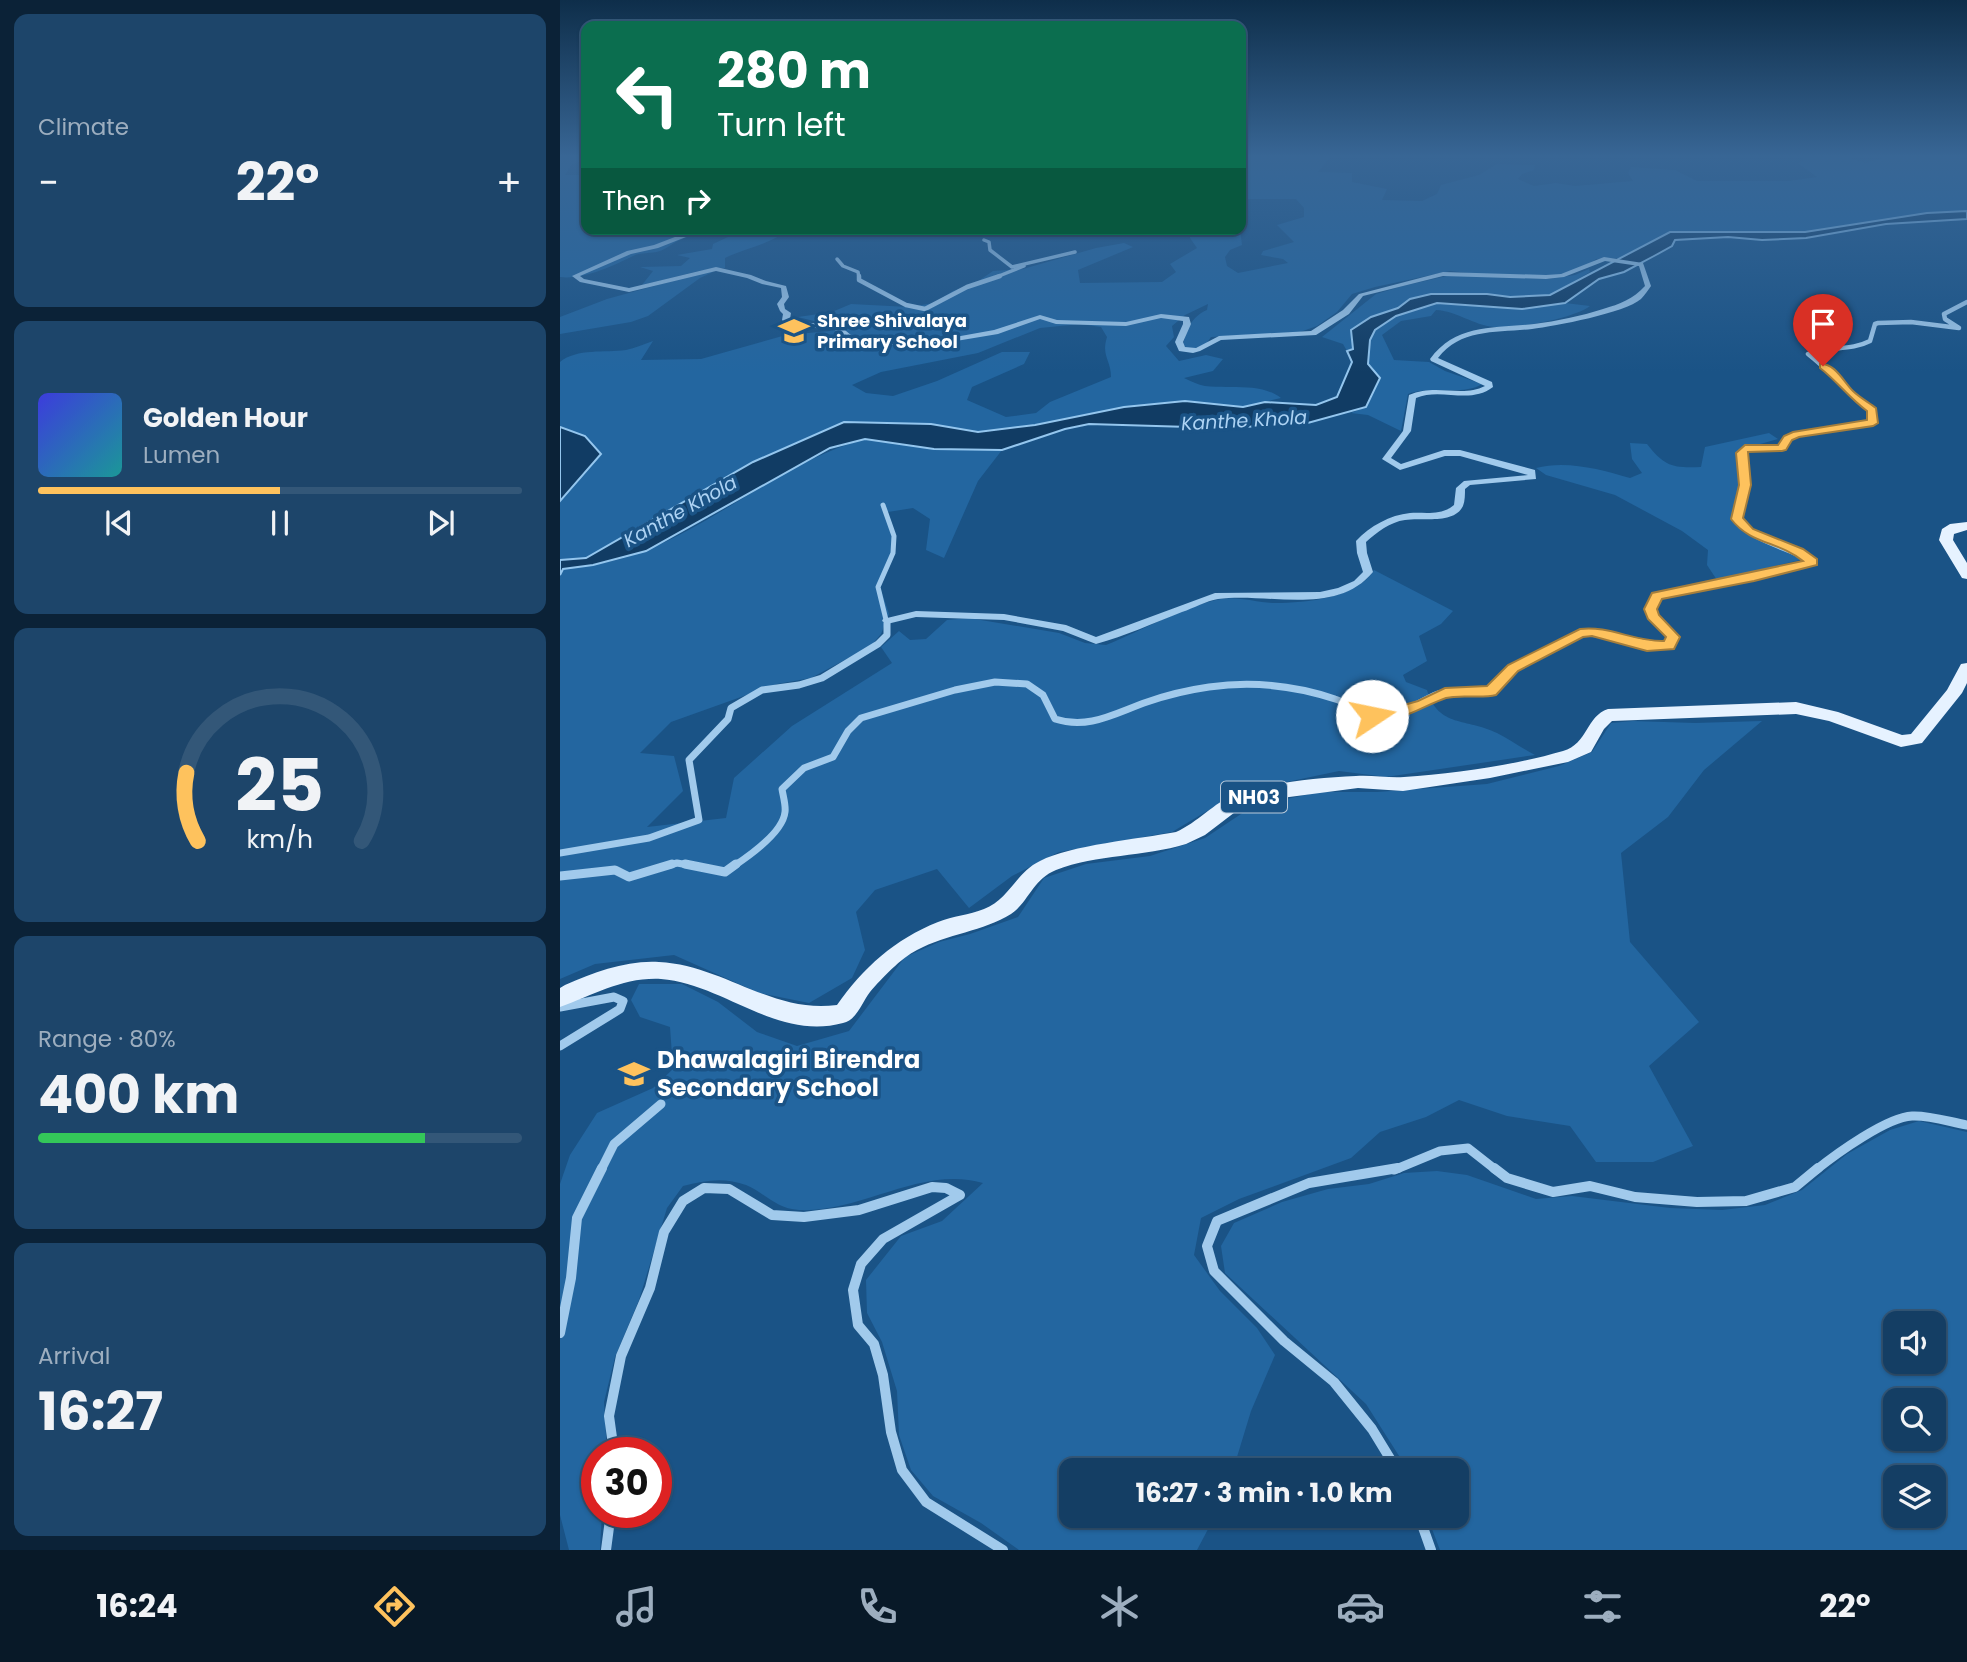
<!DOCTYPE html>
<html lang="en">
<head>
<meta charset="utf-8">
<style>
	body { margin:0; font-family:Poppins,sans-serif; background:#1d456a; color:#f1f3f6; height:100vh; display:flex; flex-direction:column; font-size:26px; white-space:nowrap }
	* { box-sizing:border-box; margin:0 }
	p { font-size:23px; color:#9daebf }
	.icon { flex:none; width:38px; height:38px; fill:none; stroke:currentColor; stroke-width:2; stroke-linecap:round; stroke-linejoin:round }
	.map { position:relative; flex:1; overflow:hidden }
	.drawer { display:flex; flex-direction:column; gap:14px; padding:14px; background:#0b2237; width:560px }
	.drawer>* { flex:none }
	.guide { position:absolute; left:21px; top:21px; width:665px; height:214px; border-radius:14px; box-shadow:0 2px 5px #0004,0 0 0 2px #335778; background:#0b6e4f; color:#fff; overflow:hidden }
	.buttons { position:absolute; left:1323px; top:1311px; display:grid; gap:14px }
	.buttons a { display:grid; place-items:center; width:63px; height:63px; border-radius:14px; background:#143e64; box-shadow:0 2px 5px #0004,0 0 0 2px #335778; font-size:35px }
	.speed { position:absolute; left:21px; top:1437px; display:flex; gap:14px; font-size:35px; font-weight:700; text-align:center }
	.speed>* { display:grid; place-content:center; width:91px; height:91px; border-radius:50%; background:#143e64; box-shadow:0 2px 5px #0004,0 0 0 2px #335778; line-height:1 }
	.speed .limit { border:10px solid #d22; background:#fff; color:#111 }
	.pin { position:absolute; display:grid; place-items:center; width:60px; height:60px; color:#fff; margin:-72px -30px; border-radius:50% 50% 50% 0; rotate:-45deg; box-shadow:0 0 7px #0007 }
	.pin .icon { rotate:45deg }
	.me { position:absolute; width:77px; margin:-38px; rotate:79deg; stroke-linejoin:round; filter:drop-shadow(0 0 5px #0008) }
	.turn { display:flex; align-items:center; gap:24px; height:147px; padding:0 21px; font-size:32px }
	.turn .icon { width:91px; height:91px; stroke-width:2.5 }
	.turn b { display:block; font-size:49px; line-height:60px }
	.then { display:flex; align-items:center; height:66px; padding:0 21px; background:#0003; gap:14px; font-size:26px }
	.big { font-size:52px; font-weight:700; line-height:1.1 }
	.drawer .widget { flex:1; display:flex; flex-direction:column; justify-content:center; gap:10px; min-width:0; padding:0 24px; border-radius:14px; background:#1d456a }
	.drawer .dial { align-items:center; gap:0 }
	.dial svg { height:182px; overflow:visible; fill:none; stroke:#335778; stroke-width:7; stroke-linecap:round; text-anchor:middle }
	.dial text { fill:#f1f3f6; stroke:none }
	.song { display:flex; align-items:center; gap:21px }
	.cover { width:84px; height:84px; border-radius:10px; background:linear-gradient(135deg,hsl(240 70% 55%),hsl(180 70% 35%)) }
	.played { height:7px; border-radius:4px; background:linear-gradient(90deg,#fec25d 50%,#335778 50%) }
	.keys { display:flex; justify-content:space-around; direction:ltr }
	.heat { display:flex; justify-content:space-between; align-items:center; font-size:38px; direction:ltr }
	.charge { height:10px; border-radius:5px; background:linear-gradient(90deg,#34c759 80%,#335778 0) }
	.trip { position:absolute; left:499px; top:1458px; width:410px; height:70px; border-radius:14px; background:#143e64; box-shadow:0 2px 5px #0004,0 0 0 2px #335778; font-weight:700; line-height:70px; text-align:center }
	.dock { display:flex; height:112px; justify-content:space-around; align-items:center; background:#081928; color:#9daebf }
	.dock .icon { width:49px; height:49px }
	.dock .current { color:#fec25d }
	.dock b { font-size:32px; color:#f1f3f6 }
	main { display:flex; flex:1; min-height:0 }
	.map>svg:first-child { display:block }
	.green { fill:#2366a0; fill-rule:evenodd }
	.water { fill:#113c64; stroke:#94c6ee; stroke-width:2 }
	.lines { fill:none; stroke-linecap:round; stroke-linejoin:round }
	.minor-far5 { stroke:#a1caec; stroke-width:3.5 }
	.minor-far4 { stroke:#a1caec; stroke-width:4.5 }
	.minor-far3 { stroke:#a1caec; stroke-width:5 }
	.minor-far2 { stroke:#a1caec; stroke-width:7 }
	.minor-far1 { stroke:#a1caec; stroke-width:9 }
	.minor { stroke:#a1caec; stroke-width:10 }
	.tertiary { fill:#a1caec; fill-rule:evenodd }
	.primary { fill:#e6f2ff; fill-rule:evenodd }
	.route { fill:#fec25d; stroke:#a57e3c; stroke-width:2 }
	.labels { text-anchor:middle; stroke-width:7; stroke-linejoin:round; paint-order:stroke }
	.far-poi-label { font-size:18px; font-weight:bold; fill:#fff; stroke:#1a5386; text-anchor:start }
	.far-water-label { font-size:19px; font-style:italic; fill:#add3f4; stroke:#1a5386 }
	.shield { fill:#1a5386; stroke:#bacbdb; stroke-width:2 }
	.shield-label { font-size:19px; font-weight:bold; fill:#fff }
	.near-poi-label { font-size:24px; font-weight:bold; fill:#fff; stroke:#1a5386; text-anchor:start }
</style>
</head>
<body>
<main>
<section class="drawer">
<div class="widget"><p>Climate</p>
<div class="heat"><a>−</a><b class="big">22°</b><a>+</a></div>
</div>
<div class="widget">
<div class="song"><i class="cover"></i><div><b>Golden Hour</b><p>Lumen</p></div></div>
<div class="played"></div>
<div class="keys"><svg class="icon" aria-label="previous" viewBox="0 0 24 24"><path d="M18 5L8 12l10 7zM5 5v14"/></svg><svg class="icon" aria-label="pause" viewBox="0 0 24 24"><path d="M8 5v14M16 5v14"/></svg><svg class="icon" aria-label="next" viewBox="0 0 24 24"><path d="M6 5l10 7-10 7zM19 5v14"/></svg></div>
</div>
<div class="widget dial"><svg viewBox="0 0 100 80">
<path d="M14 69A42 42 0 1 1 86 69"/>
<path d="M14 69A42 42 0 0 1 9 39" stroke="#fec25d"/>
<text x="50" y="56" font-size="32" font-weight="700">25</text>
<text x="50" y="72" font-size="11">km/h</text>
</svg></div>
<div class="widget"><p>Range · 80%</p><b class="big">400 km</b><div class="charge"></div></div>
<div class="widget"><p>Arrival</p><b class="big">16:27</b></div>
</section>
<div class="map">
<svg width="1407" height="1550" viewBox="0 0 1407 1550">
	<rect width="100%" height="100%" fill="#1a5386"/>
	<g class="green">
		<path d="M0,155h26v5l-14,4 -7,11h21v54h139c-14,5 -29,4 -43,10 -10,4 -12,8 -22,12 -9,3 -20,1 -27,5 -20,10 -50,24 -73,21z"/>
		<path d="M687,155h81l1,4 -11,13 34,1v9l35,7 -5,11 40,1 15,-7 4,-9 38,-10 18,-11 38,1 -1,5 -12,4 -4,5 16,7 22,-3 19,3 58,-5 -5,-8 3,-6 44,3 22,11h92l28,-4 -18,-13 7,-9h32l28,8 26,-8h52l23,4v52l-40,2 -122,19h-135l-48,26 -26,1 -9,7 -29,9h-71l-37,-4 -75,16 -23,7 -15,18 -20,14 -17,6 -89,5 -7,10 -16,2 -5,-4c4,-16 8,-28 24,-35l1,-6 -23,11 -13,11 2,11 -8,9 13,15 27,-6 17,4 -10,12 -29,7c7,3 14,7 21,8 25,3 55,-4 76,12l-38,9 -27,-2 -238,27 -47,-8 -87,-2 -91,40 -167,96 -26,2v-59l41,-47 -41,-27v-65c17,-14 45,-9 66,-12 9,-2 18,-6 27,-9l-12,19 60,-1 85,-24 44,-4 3,-5 -35,-9 34,-5 19,-8 58,3 25,-4 19,-12 21,-7 19,-13 30,-2 73,-21 28,-5 9,4 -55,23 2,13 82,-1 14,-10 -6,-8 27,-16 -7,-10v-5l17,-4h33l2,16 -12,5 -5,7 2,9 11,7 50,-10 -5,-4 -22,-4 2,-4 31,-9 -17,-17 27,-8v-9l-8,-9h-55v-39zM520,324l21,3 6,10c-6,19 4,23 4,40l-61,25 -14,11 -30,4 -39,-17 5,-13 52,-23 6,-12h-28l-65,29 -44,15 -27,-3 -14,-8 29,-13 97,-19 62,-25z"/>
		<path d="M179,229l47,1c-13,14 -42,18 -61,28v10l-26,3 -57,14 11,-14 -13,-4 41,-1 9,-8 -13,-3 35,-6 1,-5 28,-13z"/>
		<polygon points="1029,269 1030,272 990,295 950,297 927,294 871,294 850,299 838,308 811,317 793,349 787,351 783,344 762,337 816,294 843,286 891,275 989,279 1015,275"/>
		<polygon points="149,271 153,272 140,278 88,316 71,322 0,334 0,317 47,299"/>
		<path d="M877,303l85,6 43,-6 25,3c-15,12 -77,24 -96,21 -21,-2 -37,-16 -58,-17l-5,6 -30,5 -19,14 12,25 35,2 16,9 37,13c-17,12 -51,1 -74,10l-7,37 -33,-16 -17,-2 15,-6 14,-29 -12,-14c1,-8 1,-16 2,-23 7,-26 46,-32 67,-38z"/>
		<path d="M1209,433l9,6 -39,11 3,34 -8,30 1,7 7,9 59,25 -1,5 -83,20 -10,-15 1,-15 -26,-19 -67,-36 -69,-20 -10,-7c30,-8 64,1 94,10l12,-5 -10,-14 -2,-16 17,1c18,23 26,24 54,23l4,-20z"/>
		<path d="M305,439l69,10 68,1 -24,31 -34,77 -18,-8 4,-31 -17,-11 -25,4 7,34 -15,41 9,27 -8,20 -10,12 -60,32 -34,6 -106,38 -31,31 34,3 9,35 -36,36 79,-9 8,-40 58,-52 100,-63 -11,-16 18,-16 11,9 16,-1 21,-19 22,-2 90,15 26,10 21,2c33,-13 83,-41 115,-46 17,-3 37,4 54,4 31,0 82,-5 99,-33l79,41 -12,13 -22,12 8,25 -24,14 3,7 21,8c11,38 40,28 70,43 13,7 25,15 38,22l-149,22 -47,-6 -100,21 -67,40 -113,20 -47,24 -43,32 -32,-39 -62,21 -19,22 9,38 -13,28 -43,25 -50,-10 -85,-38 -79,9 -35,15v-404l3,-6c28,-3 58,-8 84,-19 76,-31 138,-89 218,-111z"/>
		<path d="M1073,721l62,2 67,-2 -58,49 -36,47 -47,36 9,89 69,80 -50,44 44,80 -40,16h-57l-26,-36 -63,-10 -48,-16 -33,17 -46,15 -29,26 -112,41 -38,19 -7,37 26,36 37,37 18,27 -24,56 -18,59h-162v46h144l-18,34h-178l-38,-27 -48,-27 -22,-26 -12,-35 -2,-44 -15,-49 -15,-29 -1,-33 35,-44 41,-15 41,-38c-61,-18 -122,30 -184,27 -23,-1 -34,-17 -53,-25 -21,-8 -41,-5 -63,1l-16,22 -28,92 -24,57 -11,45 3,50h-10v60h5l-2,38h-31l-9,-35v-331l10,-29 27,-42 56,-25 20,-19 -3,-42 -30,-10 -9,-17 8,-16h43l36,18 39,30 40,14 52,-15 56,-74 34,-15 31,-8 48,-17 26,-39 42,-14 64,-8 55,-18 48,-32 66,-14h58l110,-8 72,-18 33,-14 19,-29z"/>
		<path d="M1359,1121l48,11v418h-527l-13,-34h29v-46h-48l-42,-66 -141,-131 -4,-27 13,-23 48,-21 46,-13 41,-5 35,-11 33,-2 30,4 69,24 36,-3 98,12 52,2 43,-5 37,-15 45,-36 43,-24zM1335,1323h39v39h-39zM1335,1400h39v38h-39zM1335,1477h39v39h-39z"/>
	</g>
	<g class="water">
		<polygon points="1407,211 1407,219 1326,224 1246,238 1202,240 1168,237 1115,240 1112,246 1094,256 1064,272 1039,279 1005,303 962,309 877,303 836,316 815,330 810,340 808,364 820,378 806,407 744,424 663,428 529,424 505,429 442,450 374,449 305,439 270,448 86,551 33,565 3,569 0,575 0,560 26,558 193,462 284,422 371,424 418,432 475,425 564,407 625,401 683,407 705,402 756,405 777,397 792,362 787,351 793,349 791,330 811,317 838,308 850,299 871,294 927,294 950,297 990,295 1110,232 1245,232 1367,213"/>
		<polygon points="0,427 25,436 41,454 0,501"/>
	</g>
	<g class="lines">
		<g class="minor-far5">
			<polyline points="424,240 429,242 430,250 452,267 515,252"/>
			<polyline points="277,259 283,266 298,272 299,278"/>
			<polyline points="434,278 464,266"/>
		</g>
		<g class="minor-far4">
			<polyline points="299,276 299,280 346,305 365,309 407,287 440,276"/>
			<path d="M1253,432l60,-9 -1,-13c-23,-17 -41,-38 -64,-56 20,-8 43,-3 62,-13l5,-17 3,-1 33,-1 48,6 -14,-9 -1,-5 23,-12"/>
		</g>
		<g class="minor-far3">
			<polyline points="323,505 334,536 333,553 318,587 327,624"/>
			<path d="M1101,624l-11,-15 7,-13 97,-19 58,-15c-22,-16 -65,-19 -75,-47l8,-29 -4,-33 4,-4 37,-1c10,-17 26,-16 43,-18"/>
		</g>
		<g class="minor-far2">
			<polyline points="0,853 89,838 139,820 129,760 168,719 171,708 202,690 239,685 262,678 318,644 327,635 327,623"/>
			<polyline points="106,866 117,863 134,866"/>
			<path d="M174,866c15,-10 49,-34 51,-54 1,-7 -2,-16 -3,-23l22,-21 29,-11 15,-26 13,-13 94,-28 40,-8 32,2 16,11 12,24c34,11 60,-6 92,-17 20,-7 41,-12 62,-15 43,-6 84,-2 126,12 13,4 26,15 39,17 23,5 43,-14 64,-22 17,-6 36,-1 53,-3l22,-23 67,-35 22,1 44,12h23l4,-9 -14,-14"/>
		</g>
		<g class="minor-far1">
			<polyline points="125,864 165,872 176,864"/>
			<polyline points="0,876 55,870 69,877 112,864"/>
			<polyline points="0,1007 54,997 63,1001 60,1009 0,1046"/>
			<polyline points="41,1170 54,1144 101,1104"/>
			<polyline points="834,1170 880,1151 908,1148 936,1170"/>
			<path d="M1256,1170c20,-16 71,-53 96,-54 17,-1 38,6 55,9"/>
		</g>
		<g class="minor">
			<polyline points="934,1168 947,1178 993,1192 1030,1186 1075,1197 1137,1202 1186,1201 1235,1187 1258,1168"/>
			<polyline points="0,1333 11,1278 17,1218 42,1168"/>
			<polyline points="54,1452 49,1416 61,1356 90,1288 104,1232 123,1201 144,1188 169,1189 212,1215 244,1217 299,1210 372,1187 386,1188 400,1195 323,1239 301,1264 293,1290 298,1325 314,1344 323,1375 331,1432 342,1470 366,1502 443,1550"/>
			<polyline points="837,1470 812,1429 774,1382 724,1341 654,1271 647,1246 657,1221 749,1183 838,1168"/>
			<polyline points="859,1516 871,1550"/>
			<polyline points="46,1550 51,1512"/>
		</g>
		<path class="tertiary" d="M143,229h18l-30,6 -33,13 -27,6 -51,22 4,3 45,9 87,-21 35,8 15,6 20,5 3,11 -5,7 1,5 6,4 -1,6 2,2 48,5 17,14 9,2 78,-3 50,-9 46,-15 17,5 69,2 35,-8 28,3 2,7 -8,18 2,5 11,1 23,-12 92,-5 32,-21 16,-16 84,-22 103,3 15,-1 43,-17 39,6 8,23c-3,4 -6,9 -10,13 -16,14 -86,27 -109,30 -34,4 -71,-1 -94,29l54,24 1,5c-23,18 -52,0 -77,11l-5,33 -20,27 10,6 43,-14h16l75,20 1,9 -66,6 -5,4c0,5 0,12 -2,17 -9,19 -42,11 -58,14 -15,2 -28,12 -39,22l1,11 6,19c-37,45 -106,20 -155,27 -12,2 -24,9 -36,13 -28,11 -57,24 -86,32l-33,-13 -59,-11 -88,-3 -29,7 -5,-3 1,-2 33,-8 88,3 62,11 30,12 119,-44 105,-1 18,-4 16,-7 9,-9 -6,-19 -1,-12c14,-15 34,-26 54,-28 16,-1 31,3 44,-8l2,-17 8,-7 64,-6 -68,-19h-15l-45,14 -18,-11 21,-28 6,-36c27,-12 53,3 76,-9l-54,-25 -1,-2c27,-36 64,-30 104,-35 23,-3 47,-8 69,-15 17,-5 30,-10 42,-23l-6,-20 -34,-5 -41,16 -18,2 -103,-3 -80,20 -14,18 -33,21 -95,5 -21,11 -7,2 -14,-2 -4,-9 8,-18v-3l-22,-3 -35,8 -70,-2 -16,-5 -42,15 -54,9 -78,3 -14,-2 -17,-14 -48,-5 -5,-5 1,-6 -3,-3 -3,-7 5,-7 -1,-9 -19,-4 -15,-6 -31,-7 -87,21 -49,-10 -8,-6 55,-25 27,-6 34,-13z"/>
		<g class="primary">
			<polygon points="1407,522 1407,530 1394,534 1393,540 1407,563 1407,579 1402,578 1379,540 1382,529 1390,524"/>
			<path d="M1407,663v20l-5,10 -40,50 -21,4 -72,-26 -33,-7 -184,7 -8,8 -13,23 -23,10 -78,16 -87,13 -45,-3 -84,11 -31,7 -38,29 -19,9c-42,13 -89,10 -130,26 -23,9 -28,33 -45,44 -27,17 -64,20 -94,36 -16,8 -35,28 -47,42 -8,10 -13,28 -27,31 -66,18 -119,-39 -182,-44 -38,-2 -67,16 -101,28v-19l5,-3c30,-13 62,-25 94,-23 64,3 113,52 178,43 26,-37 58,-66 101,-83 15,-6 31,-7 46,-13 25,-9 32,-37 56,-48 31,-16 99,-22 136,-29 21,-9 39,-30 58,-37 38,-13 82,-17 122,-19 16,-1 32,2 48,1 50,-3 111,-12 159,-26 25,-7 23,-35 45,-42l188,-7 42,10 64,23 9,-1 36,-44 14,-26z"/>
		</g>
	</g>
	<linearGradient id="sky" x2="0" y2="1"><stop stop-color="#0e2e4a"/><stop offset="0.42" stop-color="#386695"/><stop offset="1" stop-color="#386695" stop-opacity="0"/></linearGradient>
	<rect width="1407" height="372" fill="url(#sky)"/>
	<path class="route" d="M1260,364c15,-1 23,17 33,27 6,6 15,11 23,17l2,15 -5,3 -74,11 -7,3 -6,10 -4,1 -34,1 3,33 -8,33 10,11 50,20 14,10v6l-63,16 -92,18 -5,10 2,6 21,22 -6,12 -27,2 -55,-15 -9,1 -65,34 -22,24c-16,4 -34,-1 -50,3 -24,8 -51,29 -79,21l-2,-3 2,-4 19,-2 32,-9 27,-13 42,-2 21,-21 72,-36c28,-4 55,13 84,12l2,-4 -18,-18 -4,-10 8,-16 151,-32c-24,-20 -52,-16 -72,-42l8,-34 -3,-32 9,-8h33l6,-9 9,-4 74,-12v-9c-18,-13 -30,-30 -47,-43z"/>
	<defs>
		<g id="school-bare" transform="scale(2.415)"><path d="M0-5L7-2L0 1L-7-2ZM-4 1L0 2.5L4 1V4Q0 6-4 4Z" fill="#fec25d" stroke="#1a5386" stroke-width="2.5" paint-order="stroke"/></g>
	</defs>
	<g fill-rule="evenodd">
		<use href="#school-bare" x="234" y="331"/>
		<use href="#school-bare" x="74" y="1074"/>
	</g>
	<g class="labels">
		<g class="far-poi-label">
			<text x="257" y="327">Shree Shivalaya<tspan x="257" dy="21">Primary School</tspan></text>
		</g>
		<g class="far-water-label">
			<text transform="translate(684 420) rotate(-3)" y="7">Kanthe Khola</text>
			<text transform="translate(120 511) rotate(-29)" y="7">Kanthe Khola</text>
		</g>
		<rect class="shield" x="661" y="781.5" width="66" height="31" rx="5"/>
		<g class="shield-label">
			<text x="694" y="804">NH03</text>
		</g>
		<g class="near-poi-label">
			<text x="97" y="1068">Dhawalagiri Birendra<tspan x="97" dy="28">Secondary School</tspan></text>
		</g>
	</g>
</svg>
<div class="buttons">
<a><svg class="icon" aria-label="sound" viewBox="0 0 24 24"><path d="M4 9h4l5-4v14l-5-4H4zM17 9q2 3 0 6"/></svg></a>
<a><svg class="icon" aria-label="search" viewBox="0 0 24 24"><circle cx="10" cy="10" r="6"/><path d="M15 15l6 6"/></svg></a>
<a><svg class="icon" aria-label="layers" viewBox="0 0 24 24"><path d="M12 4l9 5-9 5-9-5zM3 14l9 5 9-5"/></svg></a>
</div>
<div class="speed"><div class="limit">30</div></div>
<div class="pin" style="left:1263px;top:366px;background:#d93025"><svg class="icon" aria-label="arrive" viewBox="0 0 24 24"><path d="M6 21V4h12l-3 4 3 4H6"/></svg></div>
<svg class="me" style="left:812px;top:716px" viewBox="-20 -20 40 40"><circle r="19" fill="#fff"/><path d="M0-13L10 11 0 6-10 11z" fill="#fec25d"/></svg>
<div class="trip">16:27 · 3 min · 1.0 km</div>
<div class="guide">
<div class="turn"><svg class="icon" aria-label="left" viewBox="0 0 24 24"><path d="M17 20v-9H6M10 6l-5 5 5 5"/></svg><div><b>280 m</b>Turn left</div></div>
<div class="then">Then<svg class="icon" aria-label="right" viewBox="0 0 24 24"><path d="M7 20v-9h11M14 6l5 5-5 5"/></svg></div>
</div>
</div>
</main>
<nav class="dock">
<b>16:24</b>
<svg class="icon current" aria-label="directions" viewBox="0 0 24 24"><path d="M12 3l9 9-9 9-9-9zM9 14v-3h6M13 9l2 2-2 2"/></svg>
<svg class="icon" aria-label="music" viewBox="0 0 24 24"><path d="M9 18V5l10-2v13"/><circle cx="6" cy="18" r="3"/><circle cx="16" cy="16" r="3"/></svg>
<svg class="icon" aria-label="phone" viewBox="0 0 24 24"><path d="M5 4h4l2 5-3 2q2 4 5 5l2-3 5 2v4C11 20 4 13 5 4z"/></svg>
<svg class="icon" aria-label="climate" viewBox="0 0 24 24"><path d="M12 3v18M4 7l16 10M4 17L20 7"/></svg>
<svg class="icon" aria-label="car" viewBox="0 0 24 24"><path d="M5 17H2v-5l4-1 3-4h7l3 4 3 1v5h-3M9 17h6M6 11h13"/><circle cx="7" cy="17" r="2"/><circle cx="17" cy="17" r="2"/></svg>
<svg class="icon" aria-label="filters" viewBox="0 0 24 24"><path d="M4 7h16M4 17h16"/><circle cx="9" cy="7" r="2"/><circle cx="15" cy="17" r="2"/></svg>
<b>22°</b>
</nav>
</body>
</html>
